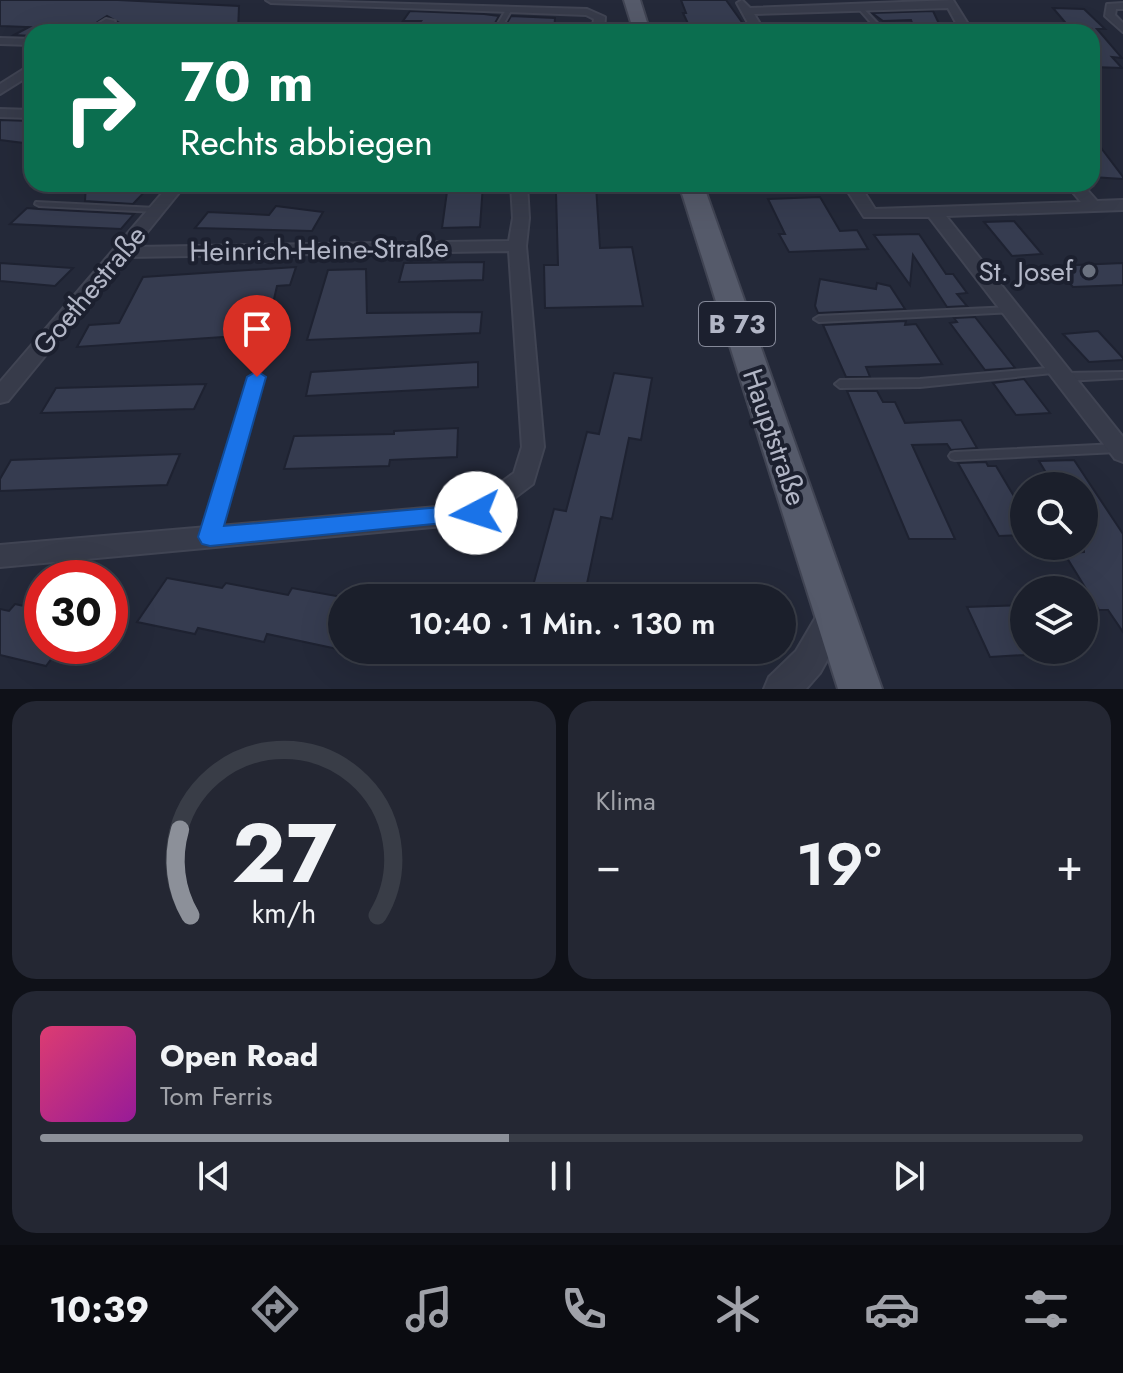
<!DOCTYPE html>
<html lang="de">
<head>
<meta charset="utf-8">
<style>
	body { margin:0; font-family:Jost,sans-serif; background:#242733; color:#f1f3f6; height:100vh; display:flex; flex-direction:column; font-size:30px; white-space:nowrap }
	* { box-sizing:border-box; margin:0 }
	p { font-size:26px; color:#a0a2a9 }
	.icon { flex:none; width:44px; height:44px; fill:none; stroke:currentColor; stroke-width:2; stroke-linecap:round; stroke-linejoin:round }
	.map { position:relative; height:689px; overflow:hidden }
	.details { display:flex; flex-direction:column; gap:12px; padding:12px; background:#0f1118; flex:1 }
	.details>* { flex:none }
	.top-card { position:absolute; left:24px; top:24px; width:1076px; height:168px; border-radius:24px; box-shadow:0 8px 32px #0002,0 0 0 2px #393d47; background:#0b6e4f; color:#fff; overflow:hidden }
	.controls { position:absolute; left:1010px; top:472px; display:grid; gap:16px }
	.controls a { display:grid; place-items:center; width:88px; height:88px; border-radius:50%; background:#1b1f2b; box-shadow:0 8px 32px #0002,0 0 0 2px #393d47; font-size:40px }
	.speed { position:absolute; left:24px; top:560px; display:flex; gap:16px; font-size:40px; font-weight:700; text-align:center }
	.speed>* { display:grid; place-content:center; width:104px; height:104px; border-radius:50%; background:#1b1f2b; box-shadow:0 8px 32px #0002,0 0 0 2px #393d47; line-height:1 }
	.speed .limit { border:12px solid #d22; background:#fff; color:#111 }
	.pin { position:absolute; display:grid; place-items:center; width:68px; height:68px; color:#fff; margin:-82px -34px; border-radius:50% 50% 50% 0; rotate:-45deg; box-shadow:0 0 8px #0007 }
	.pin .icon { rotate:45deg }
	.me { position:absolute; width:88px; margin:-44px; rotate:265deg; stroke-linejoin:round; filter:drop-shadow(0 0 6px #0008) }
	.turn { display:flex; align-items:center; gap:28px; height:168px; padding:0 24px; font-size:36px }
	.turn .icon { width:104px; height:104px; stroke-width:2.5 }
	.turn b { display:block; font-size:56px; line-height:68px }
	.big { font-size:60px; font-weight:600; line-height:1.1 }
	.details .widget { flex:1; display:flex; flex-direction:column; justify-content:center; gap:12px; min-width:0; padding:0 28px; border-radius:24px; background:#242733 }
	.details .dial { align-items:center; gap:0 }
	.dial svg { height:208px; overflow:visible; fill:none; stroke:#393d47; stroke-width:7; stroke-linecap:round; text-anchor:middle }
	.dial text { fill:#f1f3f6; stroke:none }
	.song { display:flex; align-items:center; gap:24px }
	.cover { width:96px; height:96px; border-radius:12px; background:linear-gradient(135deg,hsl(340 70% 55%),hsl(300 70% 35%)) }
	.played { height:8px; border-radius:4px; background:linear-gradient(90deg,#8c9099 45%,#393d47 45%) }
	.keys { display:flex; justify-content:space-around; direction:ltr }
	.heat { display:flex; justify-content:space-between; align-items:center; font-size:44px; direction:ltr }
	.details .tiles { flex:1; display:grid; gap:12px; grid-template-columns:1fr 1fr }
	.widget:last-child { grid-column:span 2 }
	.trip { position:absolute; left:328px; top:584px; width:468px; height:80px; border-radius:40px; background:#1b1f2b; box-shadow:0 8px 32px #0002,0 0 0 2px #393d47; font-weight:600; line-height:80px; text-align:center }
	.tabs { display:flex; height:128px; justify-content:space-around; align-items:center; background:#0b0c11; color:#a0a2a9 }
	.tabs .icon { width:56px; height:56px }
	.tabs .selected { color:#8c9099 }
	.tabs b { font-size:36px; color:#f1f3f6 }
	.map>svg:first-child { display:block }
	.building { fill:#363c50; stroke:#1e2231; stroke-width:2 }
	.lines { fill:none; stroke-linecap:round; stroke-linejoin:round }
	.service-casing { stroke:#404453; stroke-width:4 }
	.minor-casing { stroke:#404453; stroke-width:4 }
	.tertiary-casing { stroke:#404453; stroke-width:4 }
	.primary-casing { stroke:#404453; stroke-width:4 }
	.service { fill:#373b4a; fill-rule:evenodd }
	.minor { fill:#373b4a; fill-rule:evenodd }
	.tertiary { fill:#373b4a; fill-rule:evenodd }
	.primary { fill:#555a6a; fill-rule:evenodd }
	.route { fill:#1a73e8; stroke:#114b97; stroke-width:2 }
	.worship-dot { fill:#6b7280; stroke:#1c202f; stroke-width:3 }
	.labels { text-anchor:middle; stroke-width:8; stroke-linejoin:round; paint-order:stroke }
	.shield { fill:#1c202f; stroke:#858999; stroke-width:2 }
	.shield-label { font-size:26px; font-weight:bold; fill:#b2b6c6 }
	.street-label { font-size:28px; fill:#b2b6c6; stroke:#1c202f }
	.poi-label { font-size:28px; fill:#b2b6c6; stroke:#1c202f; text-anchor:end }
</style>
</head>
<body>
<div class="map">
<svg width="1123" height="689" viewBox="0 0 1123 689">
	<rect width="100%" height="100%" fill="#242939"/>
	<g class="building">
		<polygon points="0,0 118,0 239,6 238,32 104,32 118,22 107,16 82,32 32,32 32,36 14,35 29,27 0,26"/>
		<polygon points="681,0 726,0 749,32 692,32 683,13 686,13"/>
		<polygon points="1053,8 1084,9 1105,29 1097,29 1122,58 1112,57 1122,68 1092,67 1092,29 1069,27"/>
		<polygon points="410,11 484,14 499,16 490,32 412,32 421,21 403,21"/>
		<polygon points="933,11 943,32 915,31 911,20 883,21 872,13"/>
		<polygon points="511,16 555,18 554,32 502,32"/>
		<polygon points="0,120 32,121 32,144 0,140"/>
		<polygon points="1092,136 1123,177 1123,179 1092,177"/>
		<polygon points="86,184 152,184 133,204 85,201"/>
		<polygon points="448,184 483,184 480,227 442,228"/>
		<polygon points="579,186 596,186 600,248 632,247 643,306 545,308 544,265 558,265 556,193 580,192"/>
		<polygon points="820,197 840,231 857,230 868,249 789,252 779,234 785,234 768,199"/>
		<polygon points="276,206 323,212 312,231 195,228 208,212 269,215"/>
		<polygon points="27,208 39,209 134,214 121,229 10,224"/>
		<polygon points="1014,221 1042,254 1012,256 984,222"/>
		<polygon points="919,234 946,274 953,274 967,293 957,294 967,306 947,307 913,255 910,285 874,235"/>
		<polygon points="484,262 483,280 399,282 404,263"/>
		<polygon points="0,263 73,268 55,286 0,281"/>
		<polygon points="1123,263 1123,285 1073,287 1054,266"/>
		<polygon points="296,267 290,285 277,286 266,334 77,347 89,325 119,323 143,277"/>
		<polygon points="366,269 367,313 482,312 480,333 307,340 328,270"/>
		<polygon points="820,279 876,289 877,283 890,286 905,309 818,313 815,306"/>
		<polygon points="975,317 1015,368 985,370 950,323 957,322 954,318"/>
		<polygon points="906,321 905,325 916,324 942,364 866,367 870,377 846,377 823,325"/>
		<polygon points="1098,331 1123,358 1123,360 1089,362 1063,334"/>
		<polygon points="478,362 478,387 306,396 311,372"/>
		<polygon points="614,373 652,378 641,440 629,438 612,519 601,517 584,598 531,593 554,509 566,511 587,432 599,434"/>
		<polygon points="1024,379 1027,383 1050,413 1016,415 993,383"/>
		<polygon points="206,384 194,409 41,413 56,388"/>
		<polygon points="847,391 877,391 883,402 895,402 905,423 961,420 977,448 951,450 947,444 912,445 955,539 909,539"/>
		<polygon points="458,428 457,457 390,460 389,466 284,469 294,436 394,434 394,431"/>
		<polygon points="180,454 167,485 0,491 0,479 11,460"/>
		<polygon points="1074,460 1123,534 1123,632 1108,610 1099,610 1064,553 1084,552 1084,486 1054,486 1039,461"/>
		<polygon points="986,462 988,466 996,466 1024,513 1024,535 999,536 958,463"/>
		<polygon points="167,578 222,588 226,583 288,595 292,588 342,597 342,650 267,634 264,642 198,628 195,634 137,622"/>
		<polygon points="15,604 42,610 42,646 61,646 46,666 0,655 0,609 9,611"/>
		<polygon points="1024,605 1024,655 990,657 967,607"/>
	</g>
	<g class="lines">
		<g class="service-casing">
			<g id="service">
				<polygon points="861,6 879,25 879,27 863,30 863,28 873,25 858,8"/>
				<polygon points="507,8 512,9 499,32 493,32"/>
				<polygon points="36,202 156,208 160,210 156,212 39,206 35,204"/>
				<polygon points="1011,307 1016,310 1014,312 819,322 814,319 819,316"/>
				<polygon points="1058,367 1062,368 1063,370 1062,372 920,387 840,388 835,384 840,380 920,379"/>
				<polygon points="1123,372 1123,378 1064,381 1059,377 1064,373"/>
				<polygon points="257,373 262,377 216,537 215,541 210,542 205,541 204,537 252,377"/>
				<polygon points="1117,444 1121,445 1123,448 1121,451 1117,452 955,460 951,459 949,456 951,453 955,452"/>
			</g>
		</g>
		<g class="minor-casing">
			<g id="minor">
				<polygon points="266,0 587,9 605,17 604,32 592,32 594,19 586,15 271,3"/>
				<polygon points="742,0 750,8 953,0 973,32 961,32 948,8 754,14 765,32 753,32 737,3"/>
				<polygon points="1123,3 1123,9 1116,9 1115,15 1123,23 1123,32 1105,16 1107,4"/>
				<polygon points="106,19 115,21 99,32 85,32"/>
				<polygon points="0,38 32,39 32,45 0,44"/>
				<polygon points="32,64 32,74 0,94 0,84"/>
				<polygon points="0,109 32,110 32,118 0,117"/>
				<polygon points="170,184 186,184 135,247 509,241 513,218 511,184 527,184 529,218 526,246 544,447 533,484 485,520 476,523 0,567 0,545 471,504 514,473 522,447 509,251 126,257 8,401 0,403 0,382"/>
				<polygon points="843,184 859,184 875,209 1081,202 1066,184 1082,184 1097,201 1123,200 1123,210 946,216 1123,437 1123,462 1115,459 929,217 864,217"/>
			</g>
		</g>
		<g class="tertiary-casing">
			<polygon id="tertiary" points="835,600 847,605 852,615 820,673 806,689 764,689 769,677 796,651 823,605"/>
		</g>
		<g class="primary-casing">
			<g id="primary">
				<polygon points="624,0 640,0 650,32 634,32"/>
				<polygon points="679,184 703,184 882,689 838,689"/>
			</g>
		</g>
		<use href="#service" class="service"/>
		<use href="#minor" class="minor"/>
		<use href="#tertiary" class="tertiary"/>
		<use href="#primary" class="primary"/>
	</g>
	<polygon class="route" points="257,371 266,377 224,526 476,504 484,507 487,513 484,519 210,546 202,544 198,537 247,377"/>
	<circle class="worship-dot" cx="1089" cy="271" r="8"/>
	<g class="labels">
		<rect class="shield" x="699" y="302" width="76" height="44" rx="6"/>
		<g class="shield-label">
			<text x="737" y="333">B 73</text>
		</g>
		<g class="street-label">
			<text transform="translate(319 249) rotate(-1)" y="10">Heinrich-Heine-Straße</text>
			<text transform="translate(89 290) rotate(-50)" y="10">Goethestraße</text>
			<text transform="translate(775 437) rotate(71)" y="10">Hauptstraße</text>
		</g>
		<g class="poi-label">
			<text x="1073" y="281">St. Josef</text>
		</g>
	</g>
</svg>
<div class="controls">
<a><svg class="icon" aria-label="search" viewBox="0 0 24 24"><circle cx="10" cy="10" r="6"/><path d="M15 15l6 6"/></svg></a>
<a><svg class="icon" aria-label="layers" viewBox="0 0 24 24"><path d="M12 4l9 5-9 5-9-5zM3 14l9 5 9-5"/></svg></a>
</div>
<div class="speed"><div class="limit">30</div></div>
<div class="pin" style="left:257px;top:377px;background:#d93025"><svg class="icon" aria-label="arrive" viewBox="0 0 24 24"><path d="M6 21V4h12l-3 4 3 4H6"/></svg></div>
<svg class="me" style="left:476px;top:513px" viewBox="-20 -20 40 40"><circle r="19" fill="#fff"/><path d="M0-13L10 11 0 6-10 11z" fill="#1a73e8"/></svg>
<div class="trip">10:40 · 1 Min. · 130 m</div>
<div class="top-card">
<div class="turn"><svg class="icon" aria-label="right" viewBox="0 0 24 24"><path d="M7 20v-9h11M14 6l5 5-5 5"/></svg><div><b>70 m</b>Rechts abbiegen</div></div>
</div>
</div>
<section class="details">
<div class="tiles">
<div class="widget dial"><svg viewBox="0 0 100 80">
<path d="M14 69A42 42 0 1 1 86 69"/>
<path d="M14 69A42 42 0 0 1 10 36" stroke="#8c9099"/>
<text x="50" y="56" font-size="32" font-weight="700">27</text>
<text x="50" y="72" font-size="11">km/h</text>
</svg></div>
<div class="widget"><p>Klima</p>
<div class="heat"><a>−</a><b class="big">19°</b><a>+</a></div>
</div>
<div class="widget">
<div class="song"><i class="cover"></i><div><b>Open Road</b><p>Tom Ferris</p></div></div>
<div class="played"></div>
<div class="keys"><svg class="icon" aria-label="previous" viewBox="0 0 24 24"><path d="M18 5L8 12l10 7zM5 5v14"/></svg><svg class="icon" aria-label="pause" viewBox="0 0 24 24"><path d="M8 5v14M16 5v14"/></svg><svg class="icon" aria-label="next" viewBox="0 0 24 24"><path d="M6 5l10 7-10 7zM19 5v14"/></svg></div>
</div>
</div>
</section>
<nav class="tabs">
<b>10:39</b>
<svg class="icon selected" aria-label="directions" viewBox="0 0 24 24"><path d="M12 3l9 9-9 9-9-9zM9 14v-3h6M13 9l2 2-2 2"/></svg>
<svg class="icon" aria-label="music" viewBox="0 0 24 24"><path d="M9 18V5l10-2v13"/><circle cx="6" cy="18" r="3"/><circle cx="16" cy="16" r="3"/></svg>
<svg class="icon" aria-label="phone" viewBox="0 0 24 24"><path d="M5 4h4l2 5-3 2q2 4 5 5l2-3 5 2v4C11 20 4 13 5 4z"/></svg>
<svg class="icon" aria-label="climate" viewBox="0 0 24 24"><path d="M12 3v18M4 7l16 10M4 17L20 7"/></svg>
<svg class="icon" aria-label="car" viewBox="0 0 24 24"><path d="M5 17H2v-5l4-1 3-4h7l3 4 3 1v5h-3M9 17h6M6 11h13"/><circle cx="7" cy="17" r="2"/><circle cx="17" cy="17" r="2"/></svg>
<svg class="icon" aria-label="filters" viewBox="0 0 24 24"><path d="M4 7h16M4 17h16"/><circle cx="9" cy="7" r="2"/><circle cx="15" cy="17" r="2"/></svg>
</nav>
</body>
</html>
